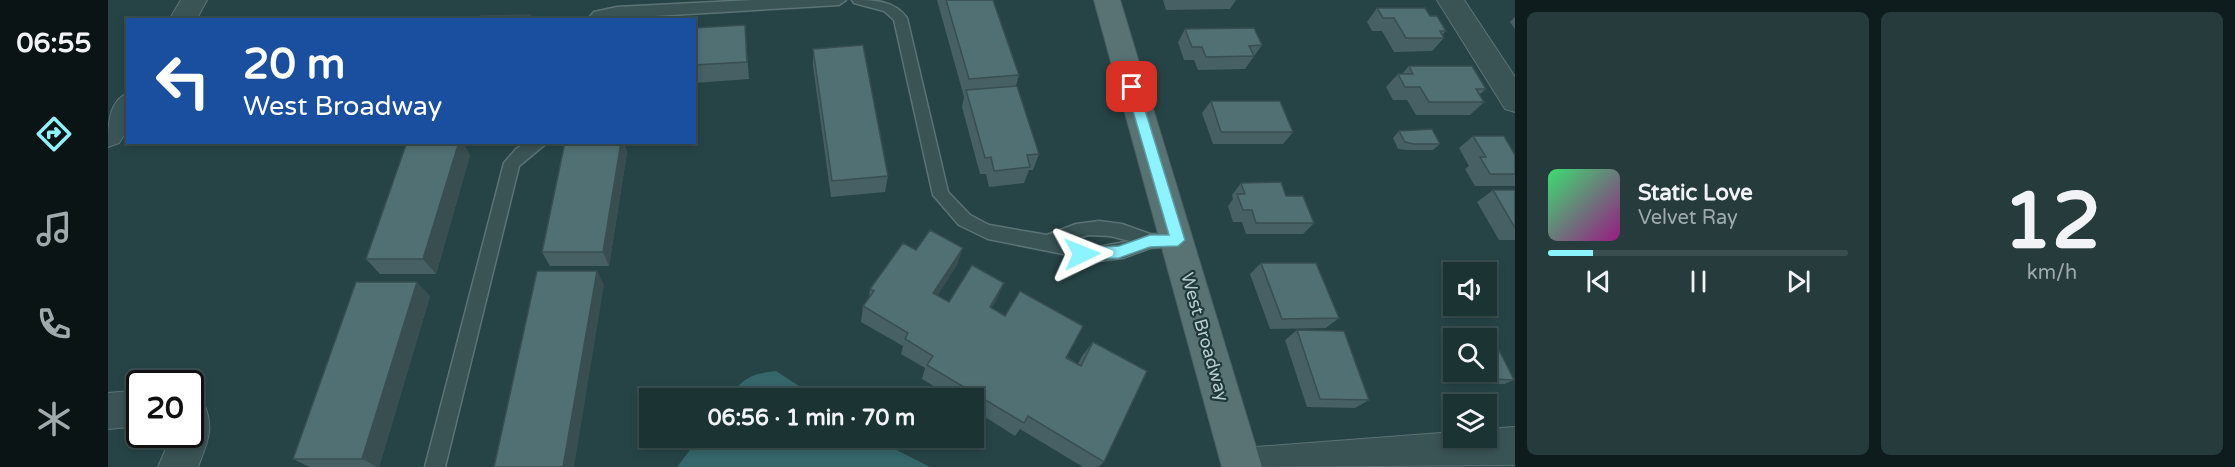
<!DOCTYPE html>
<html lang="en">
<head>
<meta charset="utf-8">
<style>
	body { margin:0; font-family:"Varela Round",sans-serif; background:#253b3c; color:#f1f3f6; height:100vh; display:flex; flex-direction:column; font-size:22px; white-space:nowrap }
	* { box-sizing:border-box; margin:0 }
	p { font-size:20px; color:#a0aaac }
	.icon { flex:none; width:33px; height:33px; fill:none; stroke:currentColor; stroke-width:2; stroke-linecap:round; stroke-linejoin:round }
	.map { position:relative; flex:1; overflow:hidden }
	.drawer { display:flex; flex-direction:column; gap:12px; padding:12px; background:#0f1c1d; width:720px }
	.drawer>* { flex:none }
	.hud { position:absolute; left:18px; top:18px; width:570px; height:126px; border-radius:0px; box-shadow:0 3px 9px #0003,0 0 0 2px #3a4e4f; background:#1a4fa0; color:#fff; overflow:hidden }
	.controls { position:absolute; left:1335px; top:262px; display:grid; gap:12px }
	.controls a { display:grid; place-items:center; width:54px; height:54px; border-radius:0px; background:#1c3334; box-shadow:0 3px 9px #0003,0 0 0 2px #3a4e4f; font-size:30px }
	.speed { position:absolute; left:18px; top:370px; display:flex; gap:12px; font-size:30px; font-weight:700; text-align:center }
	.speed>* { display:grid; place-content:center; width:78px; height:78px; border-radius:50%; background:#1c3334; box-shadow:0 3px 9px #0003,0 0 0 2px #3a4e4f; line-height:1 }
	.speed .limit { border:3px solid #111; border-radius:9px; background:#fff; color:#111 }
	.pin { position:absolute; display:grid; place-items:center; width:51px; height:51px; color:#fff; margin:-26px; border-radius:12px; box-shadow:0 3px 9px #0006 }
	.me { position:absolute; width:66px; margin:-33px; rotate:88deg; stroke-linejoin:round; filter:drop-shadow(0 0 4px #0008) }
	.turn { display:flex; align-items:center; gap:21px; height:126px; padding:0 18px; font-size:27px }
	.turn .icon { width:78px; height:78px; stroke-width:2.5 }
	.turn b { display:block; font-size:42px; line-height:51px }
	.drawer .widget { flex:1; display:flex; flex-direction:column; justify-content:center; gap:9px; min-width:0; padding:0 21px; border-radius:9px; background:#253b3c }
	.drawer .dial { align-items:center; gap:0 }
	.dial b { font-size:78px; line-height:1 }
	.song { display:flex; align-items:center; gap:18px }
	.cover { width:72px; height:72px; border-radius:9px; background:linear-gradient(135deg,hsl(140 70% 55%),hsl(310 70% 35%)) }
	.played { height:6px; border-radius:3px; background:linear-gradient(90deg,#8cf3ff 15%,#3a4e4f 15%) }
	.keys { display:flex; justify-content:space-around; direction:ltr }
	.drawer .tiles { flex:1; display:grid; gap:12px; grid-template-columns:repeat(2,1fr) }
	.trip { position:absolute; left:531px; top:388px; width:345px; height:60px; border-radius:0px; background:#1c3334; box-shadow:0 3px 9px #0003,0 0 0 2px #3a4e4f; font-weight:700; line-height:60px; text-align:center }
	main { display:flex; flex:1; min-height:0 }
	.dock { display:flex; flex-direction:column; width:108px; justify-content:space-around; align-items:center; background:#0b1415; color:#a0aaac }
	.dock .icon { width:42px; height:42px }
	.dock .on { color:#8cf3ff }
	.dock b { font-size:27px; color:#f1f3f6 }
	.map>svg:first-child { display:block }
	.water { fill:#356669 }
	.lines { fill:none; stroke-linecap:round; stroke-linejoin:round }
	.service-casing { stroke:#5c7375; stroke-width:3 }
	.minor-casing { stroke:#5c7375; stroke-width:2 }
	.primary-casing { stroke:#475f61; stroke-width:2 }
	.service { fill:#3a5355; fill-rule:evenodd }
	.minor { fill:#3a5355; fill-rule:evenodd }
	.primary { fill:#597375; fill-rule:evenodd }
	.wall { fill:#466063 }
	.shaded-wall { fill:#394e50 }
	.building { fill:#517073; stroke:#394e50; stroke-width:1.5 }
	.route { fill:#8cf3ff; stroke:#5b9ea6; stroke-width:1.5 }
	.labels { text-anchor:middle; stroke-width:4.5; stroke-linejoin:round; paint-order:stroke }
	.street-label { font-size:18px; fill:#b8ccce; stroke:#1f383a }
</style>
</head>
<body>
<main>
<nav class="dock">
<b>06:55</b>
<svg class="icon on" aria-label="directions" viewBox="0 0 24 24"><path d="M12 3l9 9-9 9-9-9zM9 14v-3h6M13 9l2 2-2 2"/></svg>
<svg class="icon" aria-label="music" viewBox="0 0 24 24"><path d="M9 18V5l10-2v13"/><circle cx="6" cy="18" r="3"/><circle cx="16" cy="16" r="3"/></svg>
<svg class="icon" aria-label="phone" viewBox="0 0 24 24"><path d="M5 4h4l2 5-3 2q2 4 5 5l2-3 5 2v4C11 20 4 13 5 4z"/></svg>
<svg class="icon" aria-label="climate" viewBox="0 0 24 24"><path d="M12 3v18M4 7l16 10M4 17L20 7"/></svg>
</nav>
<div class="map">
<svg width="1407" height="467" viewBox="0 0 1407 467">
	<rect width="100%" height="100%" fill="#264446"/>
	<g class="water">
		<path d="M668,371l43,28h-91c15,-21 22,-25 48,-28z"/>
		<polygon points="591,438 765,438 822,467 569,467"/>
	</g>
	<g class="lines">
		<g class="service-casing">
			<g id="service">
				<polygon points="645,0 738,0 731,5 479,20 486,12 509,7"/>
				<path d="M744,0c21,0 42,0 55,18l41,174 22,23 19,10 58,10 29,-11 23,-3 23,3 28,10 34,1 2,5 -2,5 -34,3 -27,10 -25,3 -110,-22 -29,-14 -26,-30 -39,-175 -10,-9 -30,-8zM980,235l22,1 20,5 -32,6 -29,-6z"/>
				<polygon points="419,142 440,142 411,166 337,467 317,467 396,163 408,149"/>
			</g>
		</g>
		<g class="minor-casing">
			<g id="minor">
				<polygon points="73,0 99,0 88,20 61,20"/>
				<polygon points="1329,0 1356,0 1407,77 1407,112 1397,109"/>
				<path d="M20,93v36l-9,14 -11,4c0,-21 0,-46 20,-54z"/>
				<polygon points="32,390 32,426 0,429 0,393"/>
				<path d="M82,396l13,5c12,28 5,39 -5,66h-40l14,-32h18z"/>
				<polygon points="1407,427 1407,465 1128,467 1134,453 1148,447 1346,432 1346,438 1378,438 1378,429"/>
			</g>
		</g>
		<g class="primary-casing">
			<polygon id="primary" points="986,0 1012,0 1154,467 1114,467"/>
		</g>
		<use href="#service" class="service"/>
		<use href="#minor" class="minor"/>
		<use href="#primary" class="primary"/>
	</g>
	<g class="wall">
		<polygon points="829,0 885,0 911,75 908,86 931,154 925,170 921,170 916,183 881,187 878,174 872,174 854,107 856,97"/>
		<polygon points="1055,0 1128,0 1122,9 1058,10"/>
		<polygon points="1269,8 1322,16 1338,31 1334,35 1336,38 1324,51 1286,52 1274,31 1264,31 1259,22"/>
		<polygon points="1407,17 1407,29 1402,22"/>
		<polygon points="637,25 641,79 586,83 586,28"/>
		<polygon points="1077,29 1154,45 1137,69 1090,70 1086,60 1076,60 1070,42"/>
		<polygon points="705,49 780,176 777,192 723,197 705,66"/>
		<polygon points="1301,66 1378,89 1371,95 1376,102 1362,115 1308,115 1299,100 1285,100 1278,87 1290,74 1294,74"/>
		<polygon points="1103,101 1185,132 1175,144 1105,144 1094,113"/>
		<polygon points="1291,131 1332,144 1325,150 1299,150 1290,149 1285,138"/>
		<polygon points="1365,136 1407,155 1407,186 1367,186 1357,169 1361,166 1351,148"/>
		<polygon points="457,142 516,142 519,152 501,266 442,266 434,252"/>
		<polygon points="362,155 328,274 272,274 258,259"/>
		<polygon points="1133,183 1178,196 1206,223 1195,234 1138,234 1134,222 1125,222 1120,206 1125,199 1124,195"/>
		<polygon points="1385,190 1407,190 1407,240 1391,240 1369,202"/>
		<polygon points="808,250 849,265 829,295 841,302 889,299 883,308 970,364 974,356 985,342 996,462 990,467 975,467 912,429 907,436 866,410 866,399 847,399 814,379 817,368 793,354 795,346 753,322 755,306 761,298 762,289"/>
		<polygon points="1153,263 1231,318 1218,328 1162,329 1142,274"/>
		<polygon points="322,296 271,467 202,467 185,459"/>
		<polygon points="1189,330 1261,400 1247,408 1199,407 1177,340"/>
		<polygon points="1378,345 1406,380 1396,384 1375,384 1369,372 1378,372"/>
	</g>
	<g class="shaded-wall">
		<polygon points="351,142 355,142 362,155 328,274 315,259"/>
		<polygon points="513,142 516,142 519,152 501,266 495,252"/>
		<polygon points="855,248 849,265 821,309 825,293"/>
		<polygon points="489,271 496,285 466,467 455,467"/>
		<polygon points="309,282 322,296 271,467 269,467 254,459"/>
		<polygon points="896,283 889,299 875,323 882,307"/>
	</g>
	<g class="building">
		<polygon points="838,0 885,0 911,75 861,79"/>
		<polygon points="1269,8 1317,8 1322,16 1329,16 1338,31 1332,31 1336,38 1298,38 1286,18 1275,18"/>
		<polygon points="422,15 421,20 372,20 373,16"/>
		<polygon points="637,25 639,62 586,65 586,28"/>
		<polygon points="1146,28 1154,45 1141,46 1146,56 1098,57 1094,47 1084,47 1077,29"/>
		<polygon points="755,45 780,176 724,181 705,49"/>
		<polygon points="1301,66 1364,66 1378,89 1368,89 1376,102 1321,102 1312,87 1297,87 1290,74 1305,74"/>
		<polygon points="909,86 931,154 919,155 922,167 886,171 883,157 877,158 858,90"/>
		<polygon points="1103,101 1172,101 1185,132 1113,132"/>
		<polygon points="1324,129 1332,144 1306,144 1297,142 1291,131"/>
		<polygon points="1365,136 1396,136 1407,155 1407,174 1382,174 1372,157 1378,157"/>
		<polygon points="299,142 351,142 315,259 258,259"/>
		<polygon points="457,142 513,142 495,252 434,252"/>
		<polygon points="1173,182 1178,196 1195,196 1206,223 1148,223 1144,210 1135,210 1129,194 1137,194 1133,183"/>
		<polygon points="1385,190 1407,190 1407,228"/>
		<polygon points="822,230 855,248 825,293 841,302 864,265 896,283 882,307 897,316 912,291 975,326 958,358 973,366 985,342 1039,371 996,462 920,416 916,423 819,365 825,356 797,339 800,333 755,306 766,291 762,289 795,243 808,250"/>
		<polygon points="1153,263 1208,263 1231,318 1174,319"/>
		<polygon points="429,271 489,271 455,467 386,467"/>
		<polygon points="248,282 309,282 254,459 185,459"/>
		<polygon points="1189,330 1236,331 1261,400 1212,399"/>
		<polygon points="1378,345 1389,346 1406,380 1384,379 1378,366"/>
	</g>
	<polygon class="route" points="1024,83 1030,87 1077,240 1070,246 1042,247 1011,258 974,260 967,254 974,248 1011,246 1042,235 1061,235 1018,87"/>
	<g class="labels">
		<g class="street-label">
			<text transform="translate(1097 337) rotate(74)" y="6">West Broadway</text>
		</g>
	</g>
</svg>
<div class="controls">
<a><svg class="icon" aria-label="sound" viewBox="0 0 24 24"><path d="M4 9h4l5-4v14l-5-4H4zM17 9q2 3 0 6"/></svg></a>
<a><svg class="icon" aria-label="search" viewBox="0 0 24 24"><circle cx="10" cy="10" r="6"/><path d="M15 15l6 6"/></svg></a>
<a><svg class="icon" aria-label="layers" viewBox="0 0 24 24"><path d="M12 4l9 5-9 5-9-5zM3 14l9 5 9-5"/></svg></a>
</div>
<div class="speed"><div class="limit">20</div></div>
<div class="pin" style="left:1024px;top:87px;background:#d93025"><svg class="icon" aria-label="arrive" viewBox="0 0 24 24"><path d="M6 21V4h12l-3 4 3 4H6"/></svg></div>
<svg class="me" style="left:974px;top:254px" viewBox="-20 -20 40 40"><path d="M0-17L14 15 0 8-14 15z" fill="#8cf3ff" stroke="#fff" stroke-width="4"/></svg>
<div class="trip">06:56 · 1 min · 70 m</div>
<div class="hud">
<div class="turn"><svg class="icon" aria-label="left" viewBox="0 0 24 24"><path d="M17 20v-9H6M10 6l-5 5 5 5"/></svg><div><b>20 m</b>West Broadway</div></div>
</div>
</div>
<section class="drawer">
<div class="tiles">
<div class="widget">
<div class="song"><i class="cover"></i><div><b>Static Love</b><p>Velvet Ray</p></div></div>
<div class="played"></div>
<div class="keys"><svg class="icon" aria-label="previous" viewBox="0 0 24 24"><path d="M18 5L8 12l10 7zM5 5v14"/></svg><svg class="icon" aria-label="pause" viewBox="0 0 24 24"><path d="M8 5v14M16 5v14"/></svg><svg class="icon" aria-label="next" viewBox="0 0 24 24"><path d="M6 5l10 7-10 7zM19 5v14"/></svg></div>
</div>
<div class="widget dial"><b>12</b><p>km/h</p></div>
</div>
</section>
</main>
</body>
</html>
